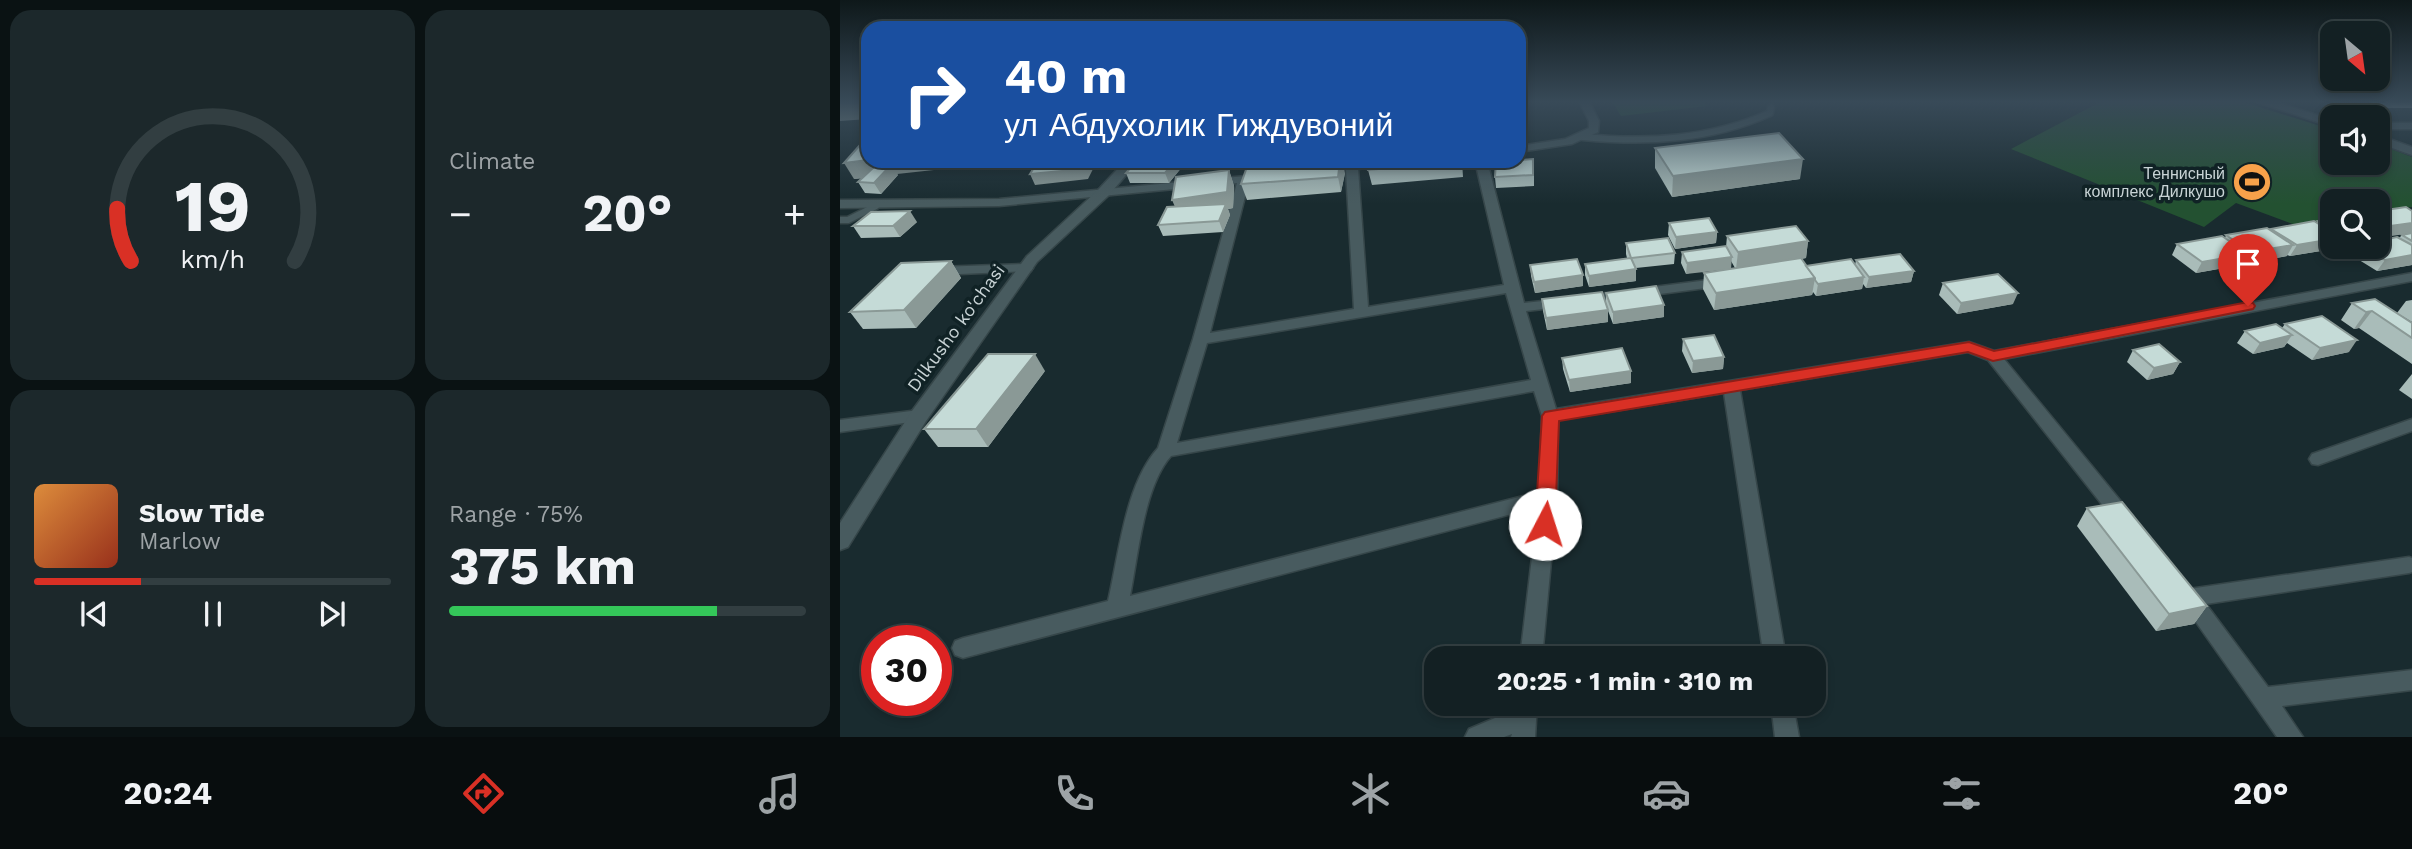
<!DOCTYPE html>
<html lang="en">
<head>
<meta charset="utf-8">
<style>
	body { margin:0; font-family:"Work Sans",sans-serif; background:#1c282b; color:#f1f3f6; height:100vh; display:flex; flex-direction:column; font-size:26px; white-space:nowrap }
	* { box-sizing:border-box; margin:0 }
	p { font-size:23px; color:#9da3a6 }
	.icon { flex:none; width:38px; height:38px; fill:none; stroke:currentColor; stroke-width:2; stroke-linecap:round; stroke-linejoin:round }
	.map { position:relative; flex:1; overflow:hidden }
	.sheet { display:flex; flex-direction:column; gap:10px; padding:10px; background:#0a1213; width:840px }
	.sheet>* { flex:none }
	.banner { position:absolute; left:21px; top:21px; width:665px; height:147px; border-radius:21px; box-shadow:0 4px 10px #0003,0 0 0 2px #323e41; background:#1a4fa0; color:#fff; overflow:hidden }
	.needle { width:46px; rotate:151deg }
	.buttons { position:absolute; left:1480px; top:21px; display:grid; gap:14px }
	.buttons a { display:grid; place-items:center; width:70px; height:70px; border-radius:14px; background:#132023; box-shadow:0 4px 10px #0003,0 0 0 2px #323e41; font-size:35px }
	.speed { position:absolute; left:21px; top:625px; display:flex; gap:14px; font-size:35px; font-weight:700; text-align:center }
	.speed>* { display:grid; place-content:center; width:91px; height:91px; border-radius:50%; background:#132023; box-shadow:0 4px 10px #0003,0 0 0 2px #323e41; line-height:1 }
	.speed .limit { border:10px solid #d22; background:#fff; color:#111 }
	.pin { position:absolute; display:grid; place-items:center; width:60px; height:60px; color:#fff; margin:-72px -30px; border-radius:50% 50% 50% 0; rotate:-45deg; box-shadow:0 0 7px #0007 }
	.pin .icon { rotate:45deg }
	.me { position:absolute; width:77px; margin:-38px; rotate:5deg; stroke-linejoin:round; filter:drop-shadow(0 0 5px #0008) }
	.turn { display:flex; align-items:center; gap:24px; height:147px; padding:0 28px; font-size:32px }
	.turn .icon { width:91px; height:91px; stroke-width:2.5 }
	.turn b { display:block; font-size:49px; line-height:60px }
	.big { font-size:52px; font-weight:700; line-height:1.1 }
	.sheet .tile { flex:1; display:flex; flex-direction:column; justify-content:center; gap:10px; min-width:0; padding:0 24px; border-radius:21px; background:#1c282b }
	.sheet .dial { align-items:center; gap:0 }
	.dial svg { height:182px; overflow:visible; fill:none; stroke:#323e41; stroke-width:7; stroke-linecap:round; text-anchor:middle }
	.dial text { fill:#f1f3f6; stroke:none }
	.song { display:flex; align-items:center; gap:21px }
	.cover { width:84px; height:84px; border-radius:10px; background:linear-gradient(135deg,hsl(30 70% 55%),hsl(10 70% 35%)) }
	.played { height:7px; border-radius:4px; background:linear-gradient(90deg,#d93025 30%,#323e41 30%) }
	.keys { display:flex; justify-content:space-around; direction:ltr }
	.heat { display:flex; justify-content:space-between; align-items:center; font-size:38px; direction:ltr }
	.charge { height:10px; border-radius:5px; background:linear-gradient(90deg,#34c759 75%,#323e41 0) }
	.sheet .tiles { flex:1; display:grid; gap:10px; grid-template-columns:repeat(2,1fr) }
	.trip { position:absolute; left:584px; top:646px; width:402px; height:70px; border-radius:21px; background:#132023; box-shadow:0 4px 10px #0003,0 0 0 2px #323e41; font-weight:700; line-height:70px; text-align:center }
	.dock { display:flex; height:112px; justify-content:space-around; align-items:center; background:#080d0e; color:#9da3a6 }
	.dock .icon { width:49px; height:49px }
	.dock .selected { color:#d93025 }
	.dock b { font-size:32px; color:#f1f3f6 }
	main { display:flex; flex:1; min-height:0 }
	.map>svg:first-child { display:block }
	.green { fill:#235131 }
	.lines { fill:none; stroke-linecap:round; stroke-linejoin:round }
	.service-casing { stroke:#364649; stroke-width:9 }
	.minor-casing { stroke:#364649; stroke-width:3 }
	.tertiary-casing { stroke:#364649; stroke-width:3 }
	.secondary-casing { stroke:#364649; stroke-width:3 }
	.service { stroke:#485b5f; stroke-width:6 }
	.minor { fill:#485b5f; fill-rule:evenodd }
	.tertiary { fill:#485b5f; fill-rule:evenodd }
	.secondary { fill:#485b5f; fill-rule:evenodd }
	.wall { fill:#a9bcb9 }
	.shaded-wall { fill:#8a9996 }
	.building { fill:#c5dbd7; stroke:#8a9996; stroke-width:2 }
	.route { fill:#d93025; stroke:#8d1f18; stroke-width:2 }
	.labels { text-anchor:middle; stroke-width:7; stroke-linejoin:round; paint-order:stroke }
	.far-poi-label { font-size:16px; fill:#c9d4d6; stroke:#102225; text-anchor:end }
	.street-label { font-size:18px; fill:#c9d4d6; stroke:#102225 }
</style>
</head>
<body>
<main>
<section class="sheet">
<div class="tiles">
<div class="tile dial"><svg viewBox="0 0 100 80">
<path d="M14 69A42 42 0 1 1 86 69"/>
<path d="M14 69A42 42 0 0 1 8 46" stroke="#d93025"/>
<text x="50" y="56" font-size="32" font-weight="700">19</text>
<text x="50" y="72" font-size="11">km/h</text>
</svg></div>
<div class="tile"><p>Climate</p>
<div class="heat"><a>−</a><b class="big">20°</b><a>+</a></div>
</div>
<div class="tile">
<div class="song"><i class="cover"></i><div><b>Slow Tide</b><p>Marlow</p></div></div>
<div class="played"></div>
<div class="keys"><svg class="icon" aria-label="previous" viewBox="0 0 24 24"><path d="M18 5L8 12l10 7zM5 5v14"/></svg><svg class="icon" aria-label="pause" viewBox="0 0 24 24"><path d="M8 5v14M16 5v14"/></svg><svg class="icon" aria-label="next" viewBox="0 0 24 24"><path d="M6 5l10 7-10 7zM19 5v14"/></svg></div>
</div>
<div class="tile"><p>Range · 75%</p><b class="big">375 km</b><div class="charge"></div></div>
</div>
</section>
<div class="map">
<svg width="1572" height="737" viewBox="0 0 1572 737">
	<rect width="100%" height="100%" fill="#192b2f"/>
	<g class="green">
		<polygon points="772,101 863,101 867,106 781,116"/>
		<polygon points="1262,101 1400,101 1493,130 1493,163 1538,163 1538,144 1572,157 1572,207 1538,213 1538,201 1493,201 1493,221 1461,227 1396,203 1364,227 1171,149"/>
	</g>
	<g class="lines">
		<g class="service-casing">
			<g id="service">
				<path d="M743,137c65,6 127,3 187,-24l1,-6"/>
				<polyline points="0,220 8,220 36,206"/>
			</g>
		</g>
		<g class="minor-casing">
			<g id="minor">
				<polygon points="739,101 749,101 759,121 758,132 732,144 679,152 679,146 725,139 749,128 749,121"/>
				<rect x="1538" y="123" width="34" height="6"/>
				<path d="M525,161h37l-6,3 -38,5 10,138 136,-22 -29,-124h12l37,142 37,-4 7,4 -7,4 -35,4 30,98 413,-67 25,9 418,-78v8l-408,78 129,157 2,5 -2,5 -7,2 -7,-2 -131,-166 -20,-8 -228,38 46,268h-22l-40,-265 -166,27 -1,77 -15,161h-22l18,-151 -575,151 -8,-3 -3,-7 3,-7 8,-3 145,-37c11,-46 17,-117 50,-153l35,-109 44,-156 -238,23 -159,2v-8l159,-1 268,-25v4l-18,3 -39,152 144,-24 -8,-139 -22,2 -6,-3 6,-3zM666,293l25,87 -354,63 30,-100zM694,391l8,25 -3,76 -409,104c8,-40 14,-110 41,-140z"/>
				<polygon points="186,264 193,268 191,271 97,275 90,271 97,267"/>
				<polygon points="884,278 891,282 889,285 743,304 736,300 743,296"/>
				<polygon points="79,410 85,412 87,416 85,420 0,432 0,420"/>
				<polygon points="1572,419 1572,431 1478,465 1472,464 1469,459 1472,454"/>
				<polygon points="1569,557 1572,558 1572,572 1569,573 1366,604 1428,687 1572,670 1572,690 1442,706 1463,737 1437,737 1339,598 1342,592 1349,589"/>
				<polygon points="675,704 697,704 695,737 671,737 672,734 664,737 625,737 629,729 674,710"/>
				<polygon points="931,704 953,704 959,737 935,737"/>
			</g>
		</g>
		<g class="tertiary-casing">
			<polygon id="tertiary" points="285,161 298,161 268,196 197,262 86,421 8,547 0,550 0,523 72,411 187,256 258,190"/>
		</g>
		<g class="secondary-casing">
			<g id="secondary">
				<polygon points="1414,101 1432,101 1493,120 1493,127"/>
				<polygon points="1538,135 1572,147 1572,155 1538,143"/>
			</g>
		</g>
		<use href="#service" class="service"/>
		<use href="#minor" class="minor"/>
		<use href="#tertiary" class="tertiary"/>
		<use href="#secondary" class="secondary"/>
	</g>
	<g class="wall">
		<polygon points="1530,101 1572,101 1572,108 1543,108"/>
		<polygon points="28,144 58,175 41,194 25,193 18,182 23,178 14,179"/>
		<polygon points="815,148 960,179 832,197 815,168"/>
		<polygon points="296,161 340,161 342,167 329,183 290,183 286,173"/>
		<polygon points="622,161 623,177 532,185 528,170"/>
		<polygon points="389,170 394,186 393,208 388,209 390,215 383,232 323,236 318,225 335,207"/>
		<polygon points="694,170 694,186 656,188 655,177"/>
		<polygon points="505,173 501,192 407,200 401,184"/>
		<polygon points="1493,219 1493,247 1494,247 1493,249 1450,256 1447,255 1447,256 1405,264 1403,262 1401,265 1356,273 1332,255 1337,244 1385,238 1386,235 1477,223 1478,221"/>
		<polygon points="77,222 60,237 21,238 13,226"/>
		<polygon points="829,223 877,232 876,243 835,249 828,235"/>
		<polygon points="1572,233 1572,265 1537,271 1511,255 1517,247 1538,247 1559,238 1562,235"/>
		<polygon points="887,236 968,241 966,258 961,259 966,266 1015,265 1016,260 1074,271 1071,282 1026,288 1023,284 1022,289 976,296 973,292 972,295 874,310 863,289 864,273 895,268 891,261 846,274 841,263 842,252 886,247"/>
		<polygon points="786,243 835,253 834,264 796,268 796,281 749,287 745,275 745,264 787,258 786,254"/>
		<polygon points="111,261 121,278 76,328 23,329 10,312"/>
		<polygon points="690,265 743,275 743,286 695,293 691,276"/>
		<polygon points="1103,283 1173,304 1117,314 1099,295"/>
		<polygon points="766,293 824,305 824,317 773,324 767,308 768,322 707,330 703,311 702,299 766,304"/>
		<polygon points="1572,300 1572,322 1557,313 1566,301"/>
		<polygon points="1512,303 1572,323 1572,364 1519,328 1514,329 1501,320"/>
		<polygon points="1445,324 1509,352 1472,360 1447,343 1444,347 1413,354 1397,343 1405,331 1442,328"/>
		<polygon points="843,339 884,357 883,369 852,373 842,351"/>
		<polygon points="1293,350 1340,362 1333,374 1307,380 1287,362"/>
		<polygon points="722,358 791,383 730,392 723,369"/>
		<polygon points="205,371 148,447 98,447 84,429"/>
		<polygon points="1572,374 1572,399 1559,390"/>
		<polygon points="1247,508 1367,606 1354,624 1316,631 1237,526"/>
	</g>
	<g class="shaded-wall">
		<polygon points="0,101 28,101 28,119 0,121"/>
		<polygon points="963,159 960,179 832,197 833,176"/>
		<polygon points="28,161 177,161 57,174 58,175 41,194 34,183 41,176 14,179 4,163"/>
		<polygon points="247,161 253,161 255,165 248,179 195,185 190,174"/>
		<polygon points="335,161 340,161 342,167 329,183 325,173"/>
		<polygon points="500,161 502,161 505,173 501,192 498,177"/>
		<polygon points="389,170 394,186 393,208 388,209 390,215 383,232 379,221 339,216 332,200"/>
		<polygon points="70,211 77,222 60,237 53,226"/>
		<polygon points="1572,223 1572,233 1538,238 1538,235 1543,227"/>
		<polygon points="877,232 876,243 835,249 836,237"/>
		<polygon points="1493,239 1493,247 1494,247 1493,249 1450,256 1457,245"/>
		<polygon points="968,241 966,258 896,269 898,252"/>
		<polygon points="1453,245 1447,256 1405,264 1411,252"/>
		<polygon points="1408,254 1401,265 1356,273 1362,262"/>
		<polygon points="1572,255 1572,265 1537,271 1545,260"/>
		<polygon points="892,257 891,269 846,274 847,263"/>
		<polygon points="111,261 121,278 76,328 64,310"/>
		<polygon points="796,269 796,281 749,287 749,276"/>
		<polygon points="1074,271 1071,282 1026,288 1029,277"/>
		<polygon points="743,275 743,286 695,293 694,282"/>
		<polygon points="1024,277 1022,289 976,296 978,284"/>
		<polygon points="975,278 972,295 874,310 876,293"/>
		<polygon points="1178,293 1173,304 1117,314 1121,303"/>
		<polygon points="824,305 824,317 773,324 773,312"/>
		<polygon points="768,310 768,322 707,330 706,318"/>
		<polygon points="1532,311 1519,328 1514,329 1526,312"/>
		<polygon points="1452,335 1444,347 1413,354 1420,343"/>
		<polygon points="1517,340 1509,352 1472,360 1480,348"/>
		<polygon points="195,354 205,371 148,447 136,429"/>
		<polygon points="884,357 883,369 852,373 853,361"/>
		<polygon points="1340,362 1333,374 1307,380 1314,368"/>
		<polygon points="791,371 791,383 730,392 729,380"/>
		<polygon points="1367,606 1354,624 1316,631 1329,614"/>
	</g>
	<g class="building">
		<polygon points="939,133 963,159 833,176 815,148"/>
		<polygon points="28,144 28,160 4,163 20,145"/>
		<polygon points="693,159 693,175 655,177 656,161 679,161 679,160"/>
		<polygon points="198,161 247,161 243,169 190,174"/>
		<polygon points="296,161 335,161 325,173 286,173"/>
		<polygon points="451,161 500,161 498,177 401,184 408,164"/>
		<polygon points="529,161 621,161 621,162 528,170"/>
		<polygon points="51,165 34,183 18,182 34,167"/>
		<polygon points="389,170 387,192 332,200 336,177"/>
		<polygon points="386,204 379,221 318,225 327,207"/>
		<polygon points="1566,207 1572,211 1572,223 1543,227 1538,224 1538,211"/>
		<polygon points="70,211 53,226 13,226 31,212"/>
		<polygon points="869,218 877,232 836,237 829,223"/>
		<polygon points="1493,219 1493,230 1478,221"/>
		<polygon points="1474,221 1493,233 1493,239 1457,245 1431,229"/>
		<polygon points="956,226 968,241 898,252 887,236"/>
		<polygon points="1427,228 1453,245 1411,252 1386,235"/>
		<polygon points="1572,233 1572,241 1562,235"/>
		<polygon points="1382,236 1408,254 1362,262 1337,244"/>
		<polygon points="1557,237 1572,245 1572,255 1545,260 1523,247 1538,247 1538,241"/>
		<polygon points="828,238 835,253 791,258 796,269 749,276 745,264 791,258 786,243"/>
		<polygon points="886,246 892,257 847,263 842,252"/>
		<polygon points="1060,254 1074,271 1029,277 1016,260"/>
		<polygon points="961,258 975,278 876,293 864,273"/>
		<polygon points="737,259 743,275 694,282 690,265"/>
		<polygon points="1011,259 1024,277 978,284 975,280 975,278 966,266"/>
		<polygon points="111,261 64,310 10,312 61,263"/>
		<polygon points="1158,274 1178,293 1121,303 1103,283"/>
		<polygon points="816,286 824,305 773,312 766,293"/>
		<polygon points="762,292 768,310 706,318 702,299"/>
		<polygon points="1535,299 1572,323 1572,338 1532,311 1526,312 1512,303"/>
		<polygon points="1482,316 1517,340 1480,348 1445,324"/>
		<polygon points="1436,324 1452,335 1420,343 1405,331"/>
		<polygon points="874,335 884,357 853,361 843,339"/>
		<polygon points="1319,344 1340,362 1314,368 1293,350"/>
		<polygon points="782,348 791,371 729,380 722,358"/>
		<polygon points="148,354 195,354 136,429 84,429"/>
		<polygon points="1282,502 1367,606 1329,614 1247,508"/>
	</g>
	<linearGradient id="sky" x2="0" y2="1"><stop stop-color="#0e181a"/><stop offset="0.5" stop-color="#384a58"/><stop offset="1" stop-color="#384a58" stop-opacity="0"/></linearGradient>
	<rect width="1572" height="204" fill="url(#sky)"/>
	<polygon class="route" points="1408,302 1413,303 1415,306 1413,309 1153,361 1128,352 719,421 715,524 712,529 705,532 698,529 695,524 702,416 705,412 1129,342 1154,351"/>
	<defs>
		<g id="stadium-disc" transform="scale(2.0125)"><circle r="9.5" fill="#f8a14a" stroke="#102225"/><path d="M0-5a6.5 5 0 1 0 0 10a6.5 5 0 1 0 0-10ZM-3.5-1.8h7v3.6h-7Z" fill="#111"/></g>
	</defs>
	<g fill-rule="evenodd">
		<use href="#stadium-disc" x="1412" y="182"/>
	</g>
	<g class="labels">
		<g class="far-poi-label">
			<text x="1385" y="179">Теннисный<tspan x="1385" dy="18">комплекс Дилкушо</tspan></text>
		</g>
		<g class="street-label">
			<text transform="translate(116 328) rotate(-54)" y="6">Dilkusho ko'chasi</text>
		</g>
	</g>
</svg>
<div class="buttons">
<a><svg class="needle" viewBox="-14 -14 28 28"><path d="M0-13l5 13h-10z" fill="#e53935"/><path d="M0 13l5-13h-10z" fill="#9da3a6"/></svg></a>
<a><svg class="icon" aria-label="sound" viewBox="0 0 24 24"><path d="M4 9h4l5-4v14l-5-4H4zM17 9q2 3 0 6"/></svg></a>
<a><svg class="icon" aria-label="search" viewBox="0 0 24 24"><circle cx="10" cy="10" r="6"/><path d="M15 15l6 6"/></svg></a>
</div>
<div class="speed"><div class="limit">30</div></div>
<div class="pin" style="left:1408px;top:306px;background:#d93025"><svg class="icon" aria-label="arrive" viewBox="0 0 24 24"><path d="M6 21V4h12l-3 4 3 4H6"/></svg></div>
<svg class="me" style="left:705px;top:524px" viewBox="-20 -20 40 40"><circle r="19" fill="#fff"/><path d="M0-13L10 11 0 6-10 11z" fill="#d93025"/></svg>
<div class="trip">20:25 · 1 min · 310 m</div>
<div class="banner">
<div class="turn"><svg class="icon" aria-label="right" viewBox="0 0 24 24"><path d="M7 20v-9h11M14 6l5 5-5 5"/></svg><div><b>40 m</b>ул Абдухолик Гиждувоний</div></div>
</div>
</div>
</main>
<nav class="dock">
<b>20:24</b>
<svg class="icon selected" aria-label="directions" viewBox="0 0 24 24"><path d="M12 3l9 9-9 9-9-9zM9 14v-3h6M13 9l2 2-2 2"/></svg>
<svg class="icon" aria-label="music" viewBox="0 0 24 24"><path d="M9 18V5l10-2v13"/><circle cx="6" cy="18" r="3"/><circle cx="16" cy="16" r="3"/></svg>
<svg class="icon" aria-label="phone" viewBox="0 0 24 24"><path d="M5 4h4l2 5-3 2q2 4 5 5l2-3 5 2v4C11 20 4 13 5 4z"/></svg>
<svg class="icon" aria-label="climate" viewBox="0 0 24 24"><path d="M12 3v18M4 7l16 10M4 17L20 7"/></svg>
<svg class="icon" aria-label="car" viewBox="0 0 24 24"><path d="M5 17H2v-5l4-1 3-4h7l3 4 3 1v5h-3M9 17h6M6 11h13"/><circle cx="7" cy="17" r="2"/><circle cx="17" cy="17" r="2"/></svg>
<svg class="icon" aria-label="filters" viewBox="0 0 24 24"><path d="M4 7h16M4 17h16"/><circle cx="9" cy="7" r="2"/><circle cx="15" cy="17" r="2"/></svg>
<b>20°</b>
</nav>
</body>
</html>
